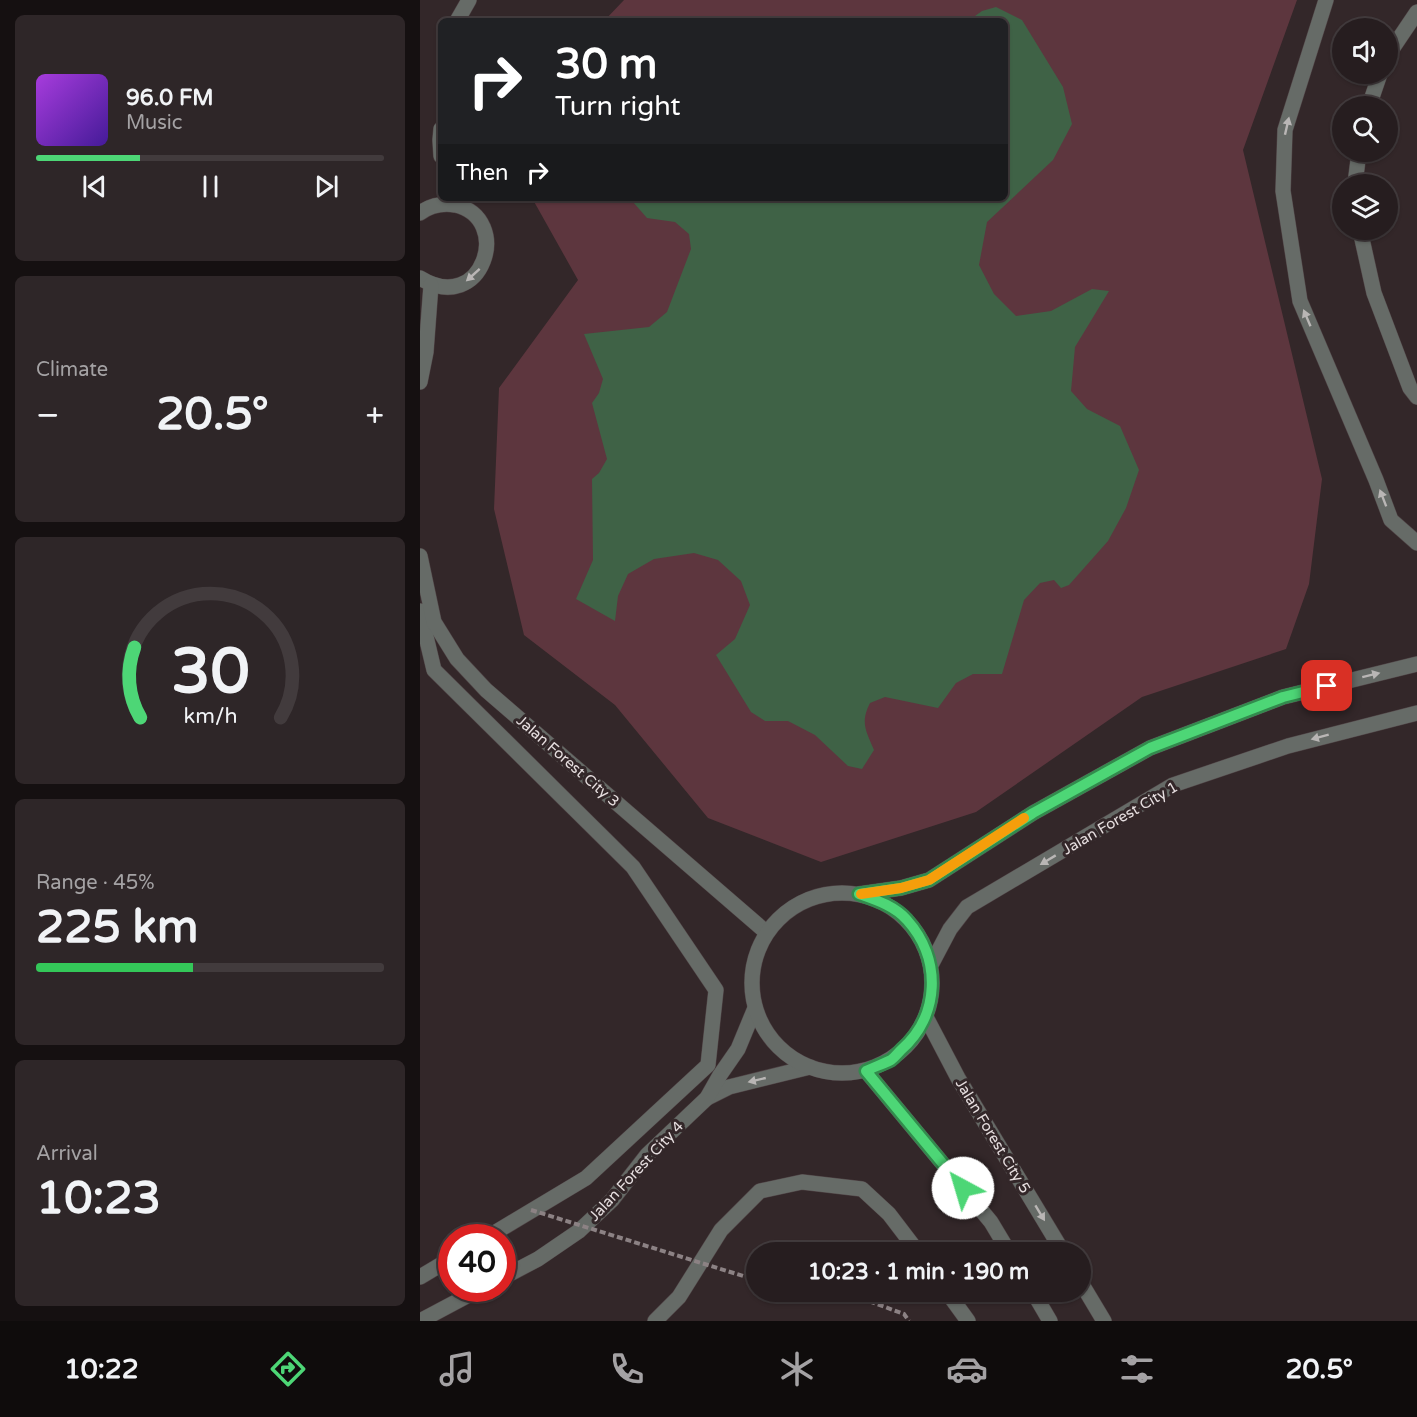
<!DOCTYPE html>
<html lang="en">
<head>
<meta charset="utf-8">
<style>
	body { margin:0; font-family:"Varela Round",sans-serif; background:#2e2628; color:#f1f3f6; height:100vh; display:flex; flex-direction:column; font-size:22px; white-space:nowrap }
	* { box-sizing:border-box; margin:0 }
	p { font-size:20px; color:#a4a2a4 }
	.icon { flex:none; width:33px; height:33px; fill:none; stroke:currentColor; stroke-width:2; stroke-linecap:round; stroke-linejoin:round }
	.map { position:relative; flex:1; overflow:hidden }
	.drawer { display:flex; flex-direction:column; gap:15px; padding:15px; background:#151011; width:420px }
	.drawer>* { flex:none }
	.banner { position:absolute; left:18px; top:18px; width:570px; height:183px; border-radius:9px; box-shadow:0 2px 4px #0004,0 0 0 2px #423b3d; background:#202124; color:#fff; overflow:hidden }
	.tools { position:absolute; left:912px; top:18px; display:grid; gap:12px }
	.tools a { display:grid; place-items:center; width:66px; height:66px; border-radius:50%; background:#261d1f; box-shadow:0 2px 4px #0004,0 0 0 2px #423b3d; font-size:30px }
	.speed { position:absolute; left:18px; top:1224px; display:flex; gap:12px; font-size:30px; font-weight:700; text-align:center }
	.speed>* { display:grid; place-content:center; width:78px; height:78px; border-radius:50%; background:#261d1f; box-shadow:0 2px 4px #0004,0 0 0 2px #423b3d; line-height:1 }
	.speed .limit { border:9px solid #d22; background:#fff; color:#111 }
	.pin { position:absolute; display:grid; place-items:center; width:51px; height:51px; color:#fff; margin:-26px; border-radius:12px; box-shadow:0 3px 9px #0006 }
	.me { position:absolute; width:66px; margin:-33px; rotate:321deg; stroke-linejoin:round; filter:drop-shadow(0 0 4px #0008) }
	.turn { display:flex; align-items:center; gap:21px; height:126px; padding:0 18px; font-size:27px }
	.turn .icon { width:78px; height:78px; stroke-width:2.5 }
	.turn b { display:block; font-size:42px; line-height:51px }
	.then { display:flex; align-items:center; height:57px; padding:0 18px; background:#0003; gap:12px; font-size:22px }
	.big { font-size:45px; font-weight:700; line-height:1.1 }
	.drawer .tile { flex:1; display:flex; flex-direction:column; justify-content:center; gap:9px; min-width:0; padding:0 21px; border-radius:9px; background:#2e2628 }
	.drawer .dial { align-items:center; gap:0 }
	.dial svg { height:156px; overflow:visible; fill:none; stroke:#423b3d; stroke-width:7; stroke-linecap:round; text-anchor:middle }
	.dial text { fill:#f1f3f6; stroke:none }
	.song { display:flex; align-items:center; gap:18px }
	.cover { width:72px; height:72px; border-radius:9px; background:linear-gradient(135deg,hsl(280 70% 55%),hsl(260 70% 35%)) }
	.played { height:6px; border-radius:3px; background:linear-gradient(90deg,#4dd676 30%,#423b3d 30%) }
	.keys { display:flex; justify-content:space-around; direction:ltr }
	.heat { display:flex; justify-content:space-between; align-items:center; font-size:33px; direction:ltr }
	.charge { height:9px; border-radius:4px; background:linear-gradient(90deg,#34c759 45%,#423b3d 0) }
	.trip { position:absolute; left:326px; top:1242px; width:345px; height:60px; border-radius:30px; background:#261d1f; box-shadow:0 2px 4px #0004,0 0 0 2px #423b3d; font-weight:700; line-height:60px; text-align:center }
	.dock { display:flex; height:96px; justify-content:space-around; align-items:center; background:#0f0c0c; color:#a4a2a4 }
	.dock .icon { width:42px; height:42px }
	.dock .on { color:#4dd676 }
	.dock b { font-size:27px; color:#f1f3f6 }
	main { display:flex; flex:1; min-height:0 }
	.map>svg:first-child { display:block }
	.green { fill:#5d363e }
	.water { fill:#3f6246 }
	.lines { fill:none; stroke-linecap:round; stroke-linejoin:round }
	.service-casing { stroke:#504446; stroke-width:16 }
	.minor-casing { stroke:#504446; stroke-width:16 }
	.tertiary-casing { stroke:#504446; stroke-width:16 }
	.path { stroke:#8c8284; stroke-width:4; stroke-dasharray:6 3; stroke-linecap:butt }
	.service { stroke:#666b67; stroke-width:15 }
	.minor { stroke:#666b67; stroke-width:15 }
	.tertiary { stroke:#666b67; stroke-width:15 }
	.path-bridge { stroke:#8c8284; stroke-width:4; stroke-dasharray:6 3; stroke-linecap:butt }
	.oneway { fill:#b9b6b5 }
	.route-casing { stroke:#328b4d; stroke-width:15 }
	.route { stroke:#4dd676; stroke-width:10 }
	.slow { stroke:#f59e0b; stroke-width:10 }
	.labels { text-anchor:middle; stroke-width:6; stroke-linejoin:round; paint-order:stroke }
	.street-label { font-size:15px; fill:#e6dedf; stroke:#332729 }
</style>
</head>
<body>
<main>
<section class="drawer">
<div class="tile">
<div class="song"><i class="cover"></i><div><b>96.0 FM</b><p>Music</p></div></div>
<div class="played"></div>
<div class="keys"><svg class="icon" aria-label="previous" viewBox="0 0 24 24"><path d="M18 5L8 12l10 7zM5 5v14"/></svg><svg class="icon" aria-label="pause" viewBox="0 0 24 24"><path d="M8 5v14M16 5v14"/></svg><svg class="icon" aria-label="next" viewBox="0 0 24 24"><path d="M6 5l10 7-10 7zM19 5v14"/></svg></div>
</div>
<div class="tile"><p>Climate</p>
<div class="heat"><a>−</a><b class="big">20.5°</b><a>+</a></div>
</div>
<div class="tile dial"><svg viewBox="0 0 100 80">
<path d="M14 69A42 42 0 1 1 86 69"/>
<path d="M14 69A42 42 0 0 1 11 33" stroke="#4dd676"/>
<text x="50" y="56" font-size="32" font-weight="700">30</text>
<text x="50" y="72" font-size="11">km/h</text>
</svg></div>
<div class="tile"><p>Range · 45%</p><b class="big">225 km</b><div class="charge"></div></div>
<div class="tile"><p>Arrival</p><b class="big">10:23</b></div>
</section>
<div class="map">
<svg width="997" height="1321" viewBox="0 0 997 1321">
	<rect width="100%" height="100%" fill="#332729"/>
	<polygon class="green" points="204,0 877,0 823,150 902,479 889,584 866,649 722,697 556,812 401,862 288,818 195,705 104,635 74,509 79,388 158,280 112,198 585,198 585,21 184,21"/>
	<path class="water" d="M576,7l26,13 41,67 9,37 -19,36 -66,62 -8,43 15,29 22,22 35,-5 41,-22 17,2 -34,56 -4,44 16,18 33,17 19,44 -13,38 -18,33 -39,44 -8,3 -7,-8 -14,3 -16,17 -22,74h-29l-17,9 -18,25 -53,-11 -15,6c-10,20 -4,28 4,47l-12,19 -14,-3 -33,-31 -27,-14h-23l-14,-9 -35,-57 19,-16 15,-34 -9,-24 -23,-21 -24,-7 -40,6 -26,15 -10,22 -3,25 -39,-22 17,-39 -1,-81 7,-6 8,-14 -15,-56 7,-10 4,-14 -19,-45 65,-7 18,-15 24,-63 -2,-15 -14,-12 -28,-4 -14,-16 1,-4h371v-177h-37l14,-10z"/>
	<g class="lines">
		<g class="service-casing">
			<g id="service">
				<polyline points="906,0 865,130 863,191 880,301 956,480 971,520 997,543"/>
				<polyline points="37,21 49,0"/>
				<polyline points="21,129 20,140 21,156"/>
				<polyline points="0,611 14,670 213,867 296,990 288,1065 166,1178 66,1238"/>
				<polyline points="0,1277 32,1258"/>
				<polyline points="527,1292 548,1321"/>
				<polyline points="235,1321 259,1297 301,1230 340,1191 382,1182 442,1189 469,1214 498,1252"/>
			</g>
		</g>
		<g class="minor-casing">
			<g id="minor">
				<polyline points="968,55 997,12"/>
				<polyline points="949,106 960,74"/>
				<polyline points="935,184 939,152"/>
				<path d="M0,213c11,-8 22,-10 35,-8 59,13 28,112 -35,73"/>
				<polyline points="940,230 954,293 990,388 997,397"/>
				<polyline points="0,382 6,352 11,285"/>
				<polyline points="0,556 14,622 37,659 66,690 346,932"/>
				<polyline points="287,1098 309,1087 390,1067"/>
				<polyline points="82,1278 118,1259 159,1231 192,1200 227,1155 287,1098 300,1075 318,1049 335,1008"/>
				<polyline points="0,1321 62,1288"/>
			</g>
		</g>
		<g class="tertiary-casing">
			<g id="tertiary">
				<circle cx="422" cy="983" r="90"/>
				<polyline points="439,894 481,888 509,880 613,813 730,748 863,697 997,664"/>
				<polyline points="511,965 530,929 547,907 753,785 868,746 997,713"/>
				<polyline points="506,1017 538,1078 643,1252"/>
				<polyline points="446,1071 571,1222 589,1252"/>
				<polyline points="660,1281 684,1321"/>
				<polyline points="613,1292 630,1321"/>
			</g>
		</g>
		<polyline class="path" points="424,1292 484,1314 489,1321"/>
		<use href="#service" class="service"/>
		<use href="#minor" class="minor"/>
		<use href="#tertiary" class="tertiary"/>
		<polyline class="path-bridge" points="111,1210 336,1280"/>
	</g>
	<defs><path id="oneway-solid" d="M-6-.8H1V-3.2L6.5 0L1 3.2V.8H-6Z" transform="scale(1.5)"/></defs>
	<g class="oneway">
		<use href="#oneway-solid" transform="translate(867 126) rotate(-77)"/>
		<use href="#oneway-solid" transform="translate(53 275) rotate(138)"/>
		<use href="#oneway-solid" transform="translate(887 318) rotate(-113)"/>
		<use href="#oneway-solid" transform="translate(963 498) rotate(-111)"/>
		<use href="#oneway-solid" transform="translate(951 675) rotate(-14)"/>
		<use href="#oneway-solid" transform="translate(900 737) rotate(165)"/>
		<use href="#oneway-solid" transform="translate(628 860) rotate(149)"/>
		<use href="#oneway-solid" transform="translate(337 1080) rotate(167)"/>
		<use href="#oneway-solid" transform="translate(620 1213) rotate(59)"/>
	</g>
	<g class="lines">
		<g class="route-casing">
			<path id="route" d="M543,1188l-97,-117c8,-4 17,-7 25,-11 4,-3 7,-7 10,-10 39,-34 41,-91 6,-130 -12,-14 -31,-20 -48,-26l42,-6 28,-8 104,-67 117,-65 133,-51 44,-11"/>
		</g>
		<use href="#route" class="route"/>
		<polyline class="slow" points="441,894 481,888 509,880 604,818"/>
	</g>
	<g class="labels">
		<g class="street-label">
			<text transform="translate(148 761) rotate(41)" y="5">Jalan Forest City 3</text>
			<text transform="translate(700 818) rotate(-30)" y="5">Jalan Forest City 1</text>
			<text transform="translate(573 1136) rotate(59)" y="5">Jalan Forest City 5</text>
			<text transform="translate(216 1171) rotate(-47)" y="5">Jalan Forest City 4</text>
		</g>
	</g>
</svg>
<div class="tools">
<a><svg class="icon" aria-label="sound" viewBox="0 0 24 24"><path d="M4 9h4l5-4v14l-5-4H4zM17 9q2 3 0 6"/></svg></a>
<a><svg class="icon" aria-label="search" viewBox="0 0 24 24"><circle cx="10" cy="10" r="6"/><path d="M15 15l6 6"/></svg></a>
<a><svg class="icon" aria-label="layers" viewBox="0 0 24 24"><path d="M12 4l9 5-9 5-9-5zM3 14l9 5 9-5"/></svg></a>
</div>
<div class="speed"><div class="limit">40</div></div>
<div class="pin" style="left:907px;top:686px;background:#d93025"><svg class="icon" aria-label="arrive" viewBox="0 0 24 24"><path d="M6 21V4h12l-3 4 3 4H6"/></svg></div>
<svg class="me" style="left:543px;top:1188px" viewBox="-20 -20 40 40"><circle r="19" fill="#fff"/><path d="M0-13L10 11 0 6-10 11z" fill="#4dd676"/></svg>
<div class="trip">10:23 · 1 min · 190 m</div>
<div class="banner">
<div class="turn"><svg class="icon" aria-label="right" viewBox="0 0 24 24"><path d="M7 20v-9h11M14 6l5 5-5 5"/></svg><div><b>30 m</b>Turn right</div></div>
<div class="then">Then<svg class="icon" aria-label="right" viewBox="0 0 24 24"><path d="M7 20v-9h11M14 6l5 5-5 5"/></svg></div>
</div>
</div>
</main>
<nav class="dock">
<b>10:22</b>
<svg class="icon on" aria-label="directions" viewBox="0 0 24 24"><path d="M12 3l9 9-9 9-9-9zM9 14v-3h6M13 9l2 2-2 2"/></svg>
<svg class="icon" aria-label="music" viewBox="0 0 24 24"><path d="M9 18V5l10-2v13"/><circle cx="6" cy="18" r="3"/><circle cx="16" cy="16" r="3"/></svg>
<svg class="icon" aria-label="phone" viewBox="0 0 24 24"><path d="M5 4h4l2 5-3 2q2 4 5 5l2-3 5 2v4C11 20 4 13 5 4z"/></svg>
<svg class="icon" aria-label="climate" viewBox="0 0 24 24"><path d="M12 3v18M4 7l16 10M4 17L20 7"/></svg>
<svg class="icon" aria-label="car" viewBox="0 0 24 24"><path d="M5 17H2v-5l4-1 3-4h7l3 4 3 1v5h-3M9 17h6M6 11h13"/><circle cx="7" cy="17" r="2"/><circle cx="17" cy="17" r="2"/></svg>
<svg class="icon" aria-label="filters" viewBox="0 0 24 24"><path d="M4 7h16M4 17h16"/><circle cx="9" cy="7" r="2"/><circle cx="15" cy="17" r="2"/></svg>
<b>20.5°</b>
</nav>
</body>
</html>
